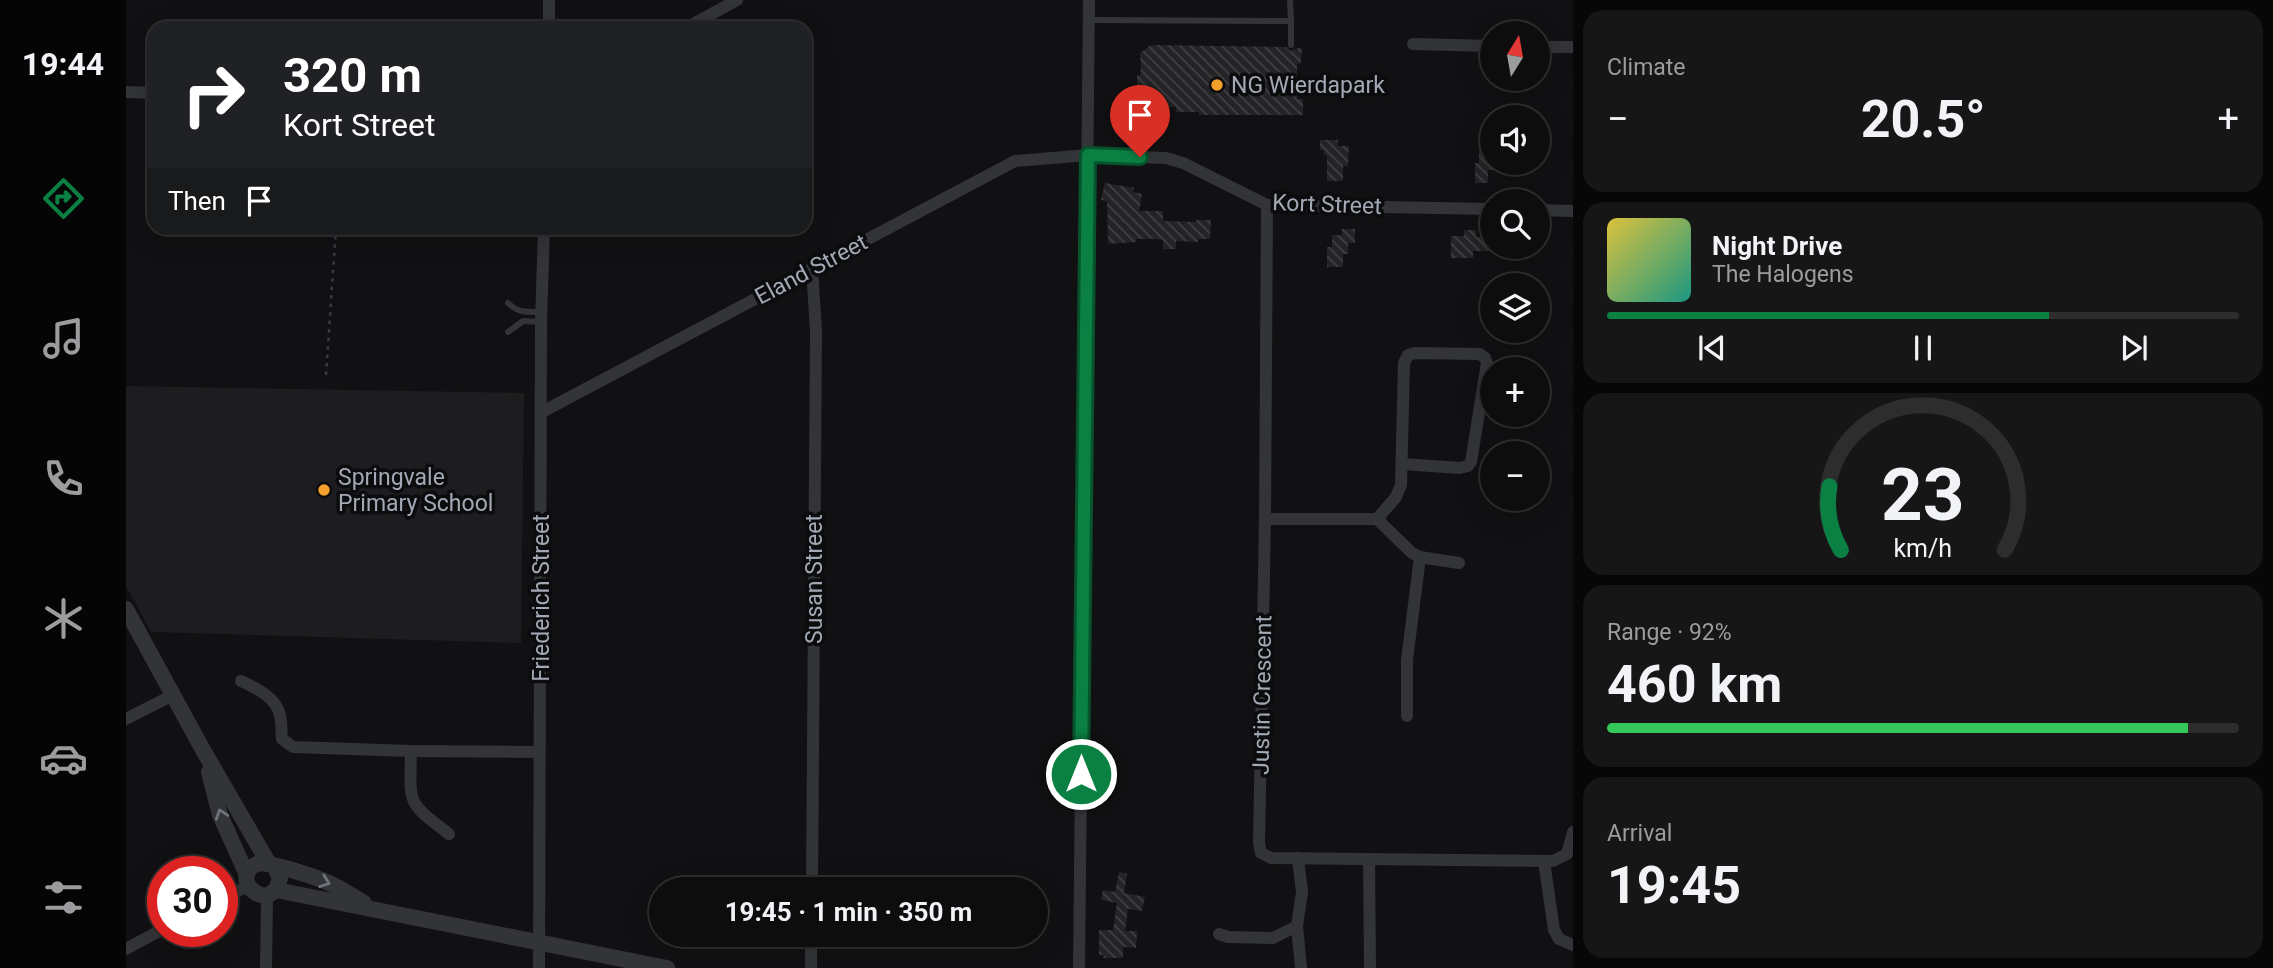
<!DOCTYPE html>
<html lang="en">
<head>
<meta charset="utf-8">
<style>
	body { margin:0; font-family:Roboto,sans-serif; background:#161617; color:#f1f3f6; height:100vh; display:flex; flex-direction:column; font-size:26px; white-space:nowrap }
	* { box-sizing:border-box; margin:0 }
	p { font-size:23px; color:#9a9c9e }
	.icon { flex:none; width:38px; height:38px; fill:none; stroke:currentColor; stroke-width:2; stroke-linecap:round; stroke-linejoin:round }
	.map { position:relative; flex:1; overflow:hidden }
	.sheet { display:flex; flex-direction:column; gap:10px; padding:10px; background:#070708; width:700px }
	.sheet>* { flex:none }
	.banner { position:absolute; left:21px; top:21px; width:665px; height:214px; border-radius:21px; box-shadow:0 7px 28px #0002,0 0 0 2px #2d2d2e; background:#202124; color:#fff; overflow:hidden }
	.needle { width:46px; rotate:11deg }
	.controls { position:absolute; left:1354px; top:21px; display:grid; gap:14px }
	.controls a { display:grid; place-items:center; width:70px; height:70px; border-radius:50%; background:#0d0d0e; box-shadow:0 7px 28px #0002,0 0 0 2px #2d2d2e; font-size:35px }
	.speed { position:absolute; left:21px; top:856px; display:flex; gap:14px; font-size:35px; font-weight:700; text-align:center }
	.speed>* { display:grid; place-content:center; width:91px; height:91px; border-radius:50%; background:#0d0d0e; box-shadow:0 7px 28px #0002,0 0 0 2px #2d2d2e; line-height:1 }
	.speed .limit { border:10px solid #d22; background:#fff; color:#111 }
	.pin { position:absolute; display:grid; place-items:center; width:60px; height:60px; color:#fff; margin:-72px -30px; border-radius:50% 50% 50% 0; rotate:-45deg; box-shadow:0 0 7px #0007 }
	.pin .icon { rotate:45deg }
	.me { position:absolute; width:77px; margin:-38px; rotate:0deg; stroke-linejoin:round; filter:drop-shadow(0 0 5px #0008) }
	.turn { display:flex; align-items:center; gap:24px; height:147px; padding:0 21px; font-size:32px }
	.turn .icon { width:91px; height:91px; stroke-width:2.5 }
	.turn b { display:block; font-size:49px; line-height:60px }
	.then { display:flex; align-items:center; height:66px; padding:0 21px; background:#0003; gap:14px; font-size:26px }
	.big { font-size:52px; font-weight:700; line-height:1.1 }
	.sheet .tile { flex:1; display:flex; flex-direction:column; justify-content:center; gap:10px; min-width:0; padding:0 24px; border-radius:21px; background:#161617 }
	.sheet .dial { align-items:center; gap:0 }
	.dial svg { height:182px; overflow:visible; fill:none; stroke:#2d2d2e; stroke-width:7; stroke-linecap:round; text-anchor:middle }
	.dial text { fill:#f1f3f6; stroke:none }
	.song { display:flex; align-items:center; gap:21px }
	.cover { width:84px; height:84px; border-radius:10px; background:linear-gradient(135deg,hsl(50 70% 55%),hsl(170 70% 35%)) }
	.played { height:7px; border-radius:4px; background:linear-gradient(90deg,#0b8043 70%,#2d2d2e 70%) }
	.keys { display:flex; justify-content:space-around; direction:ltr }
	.heat { display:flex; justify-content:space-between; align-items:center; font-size:38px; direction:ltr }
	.charge { height:10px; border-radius:5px; background:linear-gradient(90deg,#34c759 92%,#2d2d2e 0) }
	.trip { position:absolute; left:523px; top:877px; width:399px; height:70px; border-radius:35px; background:#0d0d0e; box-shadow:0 7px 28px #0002,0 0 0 2px #2d2d2e; font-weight:700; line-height:70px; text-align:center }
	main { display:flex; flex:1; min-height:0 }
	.tab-bar { display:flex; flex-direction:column; width:126px; justify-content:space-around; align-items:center; background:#050506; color:#9a9c9e }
	.tab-bar .icon { width:49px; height:49px }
	.tab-bar .active { color:#0b8043 }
	.tab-bar b { font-size:32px; color:#f1f3f6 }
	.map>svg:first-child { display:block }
	.built { fill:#1d1d20 }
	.building { fill:url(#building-back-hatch) }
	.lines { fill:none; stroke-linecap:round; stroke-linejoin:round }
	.path { stroke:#383b3f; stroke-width:2.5; stroke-dasharray:3.5 5; stroke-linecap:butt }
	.service { stroke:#323438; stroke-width:6 }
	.minor { stroke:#323438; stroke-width:12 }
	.tertiary { stroke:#323438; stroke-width:16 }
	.oneway { stroke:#70747c }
	.route-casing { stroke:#07532c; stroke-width:18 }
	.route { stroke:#0b8043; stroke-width:12 }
	.poi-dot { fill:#f2a02a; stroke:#0c0c0e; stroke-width:2.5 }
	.labels { text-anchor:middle; stroke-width:7; stroke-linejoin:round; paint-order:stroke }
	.poi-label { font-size:23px; fill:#a2a9b4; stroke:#0c0c0e; text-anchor:start }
	.street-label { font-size:23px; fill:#a2a9b4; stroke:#0c0c0e }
</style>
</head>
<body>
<main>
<nav class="tab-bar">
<b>19:44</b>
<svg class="icon active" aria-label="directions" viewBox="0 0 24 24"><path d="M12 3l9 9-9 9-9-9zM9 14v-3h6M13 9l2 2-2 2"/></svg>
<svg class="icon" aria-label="music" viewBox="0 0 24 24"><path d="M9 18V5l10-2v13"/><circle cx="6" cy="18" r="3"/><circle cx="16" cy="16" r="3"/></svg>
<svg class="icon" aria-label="phone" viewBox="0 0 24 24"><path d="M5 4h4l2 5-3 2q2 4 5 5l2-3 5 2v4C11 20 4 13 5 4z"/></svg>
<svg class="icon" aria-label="climate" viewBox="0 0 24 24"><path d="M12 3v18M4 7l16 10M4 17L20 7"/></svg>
<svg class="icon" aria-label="car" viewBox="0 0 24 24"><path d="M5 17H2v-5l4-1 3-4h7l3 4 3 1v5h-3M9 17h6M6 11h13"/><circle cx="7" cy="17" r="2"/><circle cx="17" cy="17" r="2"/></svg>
<svg class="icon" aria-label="filters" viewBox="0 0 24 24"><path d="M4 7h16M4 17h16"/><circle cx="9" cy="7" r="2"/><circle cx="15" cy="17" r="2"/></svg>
</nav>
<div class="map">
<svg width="1447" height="968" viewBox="0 0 1447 968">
	<defs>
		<pattern id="building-back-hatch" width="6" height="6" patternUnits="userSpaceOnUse" patternTransform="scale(1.75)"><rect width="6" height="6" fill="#242427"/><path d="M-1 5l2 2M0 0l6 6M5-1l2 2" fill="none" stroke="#414144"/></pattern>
	</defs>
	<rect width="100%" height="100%" fill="#111113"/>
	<polygon class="built" points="0,386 398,393 395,643 25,632 0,586"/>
	<g class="building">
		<polygon points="1025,45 1160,47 1164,51 1176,47 1175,63 1171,64 1171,99 1177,99 1177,115 1073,115 1073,112 1050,112 1050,107 1022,107 1015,100 1015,95 1011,95 1011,75 1014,76 1015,69 1014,53"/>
		<polygon points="1194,140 1212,140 1212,146 1223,146 1222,166 1217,166 1217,181 1201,181 1201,155 1198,155 1198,150 1194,150"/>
		<polygon points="1353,146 1367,146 1367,170 1362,170 1362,183 1349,183 1349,163 1353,163"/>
		<polygon points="979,183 1008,188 1007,192 1016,194 1013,211 1037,211 1037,221 1070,222 1070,220 1085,220 1084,239 1072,239 1072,242 1050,241 1050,249 1037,249 1037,240 1030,239 1010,239 1010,242 982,244 981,201 975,200"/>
		<polygon points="1216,229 1229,229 1229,243 1222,243 1222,254 1217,254 1217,267 1201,267 1201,247 1206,247 1206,235 1216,235"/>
		<polygon points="1338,230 1350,230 1350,237 1364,236 1364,251 1347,251 1347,258 1325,258 1325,236 1338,236"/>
		<polygon points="993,872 1001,874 998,893 1019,897 1016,911 1002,909 999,931 1011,931 1010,948 997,947 997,958 977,958 978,955 973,955 973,930 987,930 991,903 975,900 977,890 989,892"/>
	</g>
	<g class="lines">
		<polyline class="path" points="200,375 210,228"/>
		<g class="service">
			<polyline points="963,20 1165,21 1164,0"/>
			<polyline points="1165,21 1165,45"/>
			<path d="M382,303c10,10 19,9 33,9"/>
			<polyline points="382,332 397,321 415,322"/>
		</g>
		<g class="minor">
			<polyline points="423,28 423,0"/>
			<polyline points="560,28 611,0"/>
			<polyline points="1287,44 1367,46"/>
			<polyline points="1412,47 1447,47"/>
			<polyline points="0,92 28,93"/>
			<polyline points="1141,205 1139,519 1133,843 1135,853 1145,858 1427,861 1441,854 1447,832"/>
			<polyline points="1412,210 1447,211"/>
			<polyline points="416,412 889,161 962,155 1040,158 1057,163 1141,205 1367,209"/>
			<polyline points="1139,519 1251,519"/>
			<polyline points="1251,519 1270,497 1275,485 1278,363 1282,355 1289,353 1354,354 1359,358 1361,363 1345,462 1342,466 1334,468 1276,464"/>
			<polyline points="1251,519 1286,553 1294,557 1333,563"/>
			<path d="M115,681c15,7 35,16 39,34 2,8 1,17 2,24l11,8 118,4 128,1"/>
			<polyline points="1281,716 1281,660 1294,557"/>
			<polyline points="0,719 47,695"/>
			<path d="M285,751c-1,54 -5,50 38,83"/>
			<polyline points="1243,859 1244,968"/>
			<polyline points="1418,861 1428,930 1433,939 1447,945"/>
			<polyline points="686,889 690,331 686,269"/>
			<polyline points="96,897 122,887"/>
			<polyline points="1171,926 1175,968"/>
			<polyline points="1093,934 1102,937 1147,938 1171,926 1176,892 1172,858"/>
			<polyline points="0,949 37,929"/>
			<polyline points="140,968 141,896"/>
			<polyline points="413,968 415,322 418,228"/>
			<polyline points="685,968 685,934"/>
			<polyline points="953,968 963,0"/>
		</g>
		<g class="tertiary">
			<polyline points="0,609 77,750 143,864"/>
			<polyline points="83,772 94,815 121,875"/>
			<path d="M148,866l6,12 -4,12 -9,6c-18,0 -31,-23 -10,-32 9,-4 62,14 74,20 11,5 22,12 33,19"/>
			<polyline points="150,890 541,968"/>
		</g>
	</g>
	<defs><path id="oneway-chevron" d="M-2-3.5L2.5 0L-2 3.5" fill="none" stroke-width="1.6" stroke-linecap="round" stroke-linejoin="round" transform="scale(1.75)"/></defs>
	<g class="oneway">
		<use href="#oneway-chevron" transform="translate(95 814) rotate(-108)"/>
		<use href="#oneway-chevron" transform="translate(199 882) rotate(20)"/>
	</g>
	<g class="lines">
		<g class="route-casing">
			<polyline id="route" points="955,774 962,155 1014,157"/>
		</g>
		<use href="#route" class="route"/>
	</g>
	<g class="poi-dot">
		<circle cx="1091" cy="85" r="7"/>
		<circle cx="198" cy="490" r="7"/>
	</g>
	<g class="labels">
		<g class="poi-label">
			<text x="1105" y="93">NG Wierdapark</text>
			<text x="212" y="485">Springvale<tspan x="212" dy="26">Primary School</tspan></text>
		</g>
		<g class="street-label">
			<text transform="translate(1201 204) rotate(2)" y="8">Kort Street</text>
			<text transform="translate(685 269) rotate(-28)" y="8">Eland Street</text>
			<text transform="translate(688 579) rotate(-90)" y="8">Susan Street</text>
			<text transform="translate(415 598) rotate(-90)" y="8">Friederich Street</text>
			<text transform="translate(1136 695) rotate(-89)" y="8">Justin Crescent</text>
		</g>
	</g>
</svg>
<div class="controls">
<a><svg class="needle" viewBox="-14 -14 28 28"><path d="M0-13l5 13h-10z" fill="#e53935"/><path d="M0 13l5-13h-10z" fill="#9a9c9e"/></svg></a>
<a><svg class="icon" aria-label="sound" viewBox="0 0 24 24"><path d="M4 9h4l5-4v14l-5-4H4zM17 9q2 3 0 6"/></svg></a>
<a><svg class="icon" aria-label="search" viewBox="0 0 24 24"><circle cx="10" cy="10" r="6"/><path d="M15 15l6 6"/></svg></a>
<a><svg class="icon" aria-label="layers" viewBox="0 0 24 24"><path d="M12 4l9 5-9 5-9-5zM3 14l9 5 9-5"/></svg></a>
<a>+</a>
<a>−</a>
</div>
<div class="speed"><div class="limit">30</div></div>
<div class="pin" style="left:1014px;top:157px;background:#d93025"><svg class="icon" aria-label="arrive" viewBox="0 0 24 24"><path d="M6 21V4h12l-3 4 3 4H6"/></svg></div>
<svg class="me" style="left:955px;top:774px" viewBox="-20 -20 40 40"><circle r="17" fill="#0b8043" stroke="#fff" stroke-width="3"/><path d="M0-11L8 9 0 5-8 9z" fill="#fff"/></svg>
<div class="trip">19:45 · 1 min · 350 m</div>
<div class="banner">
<div class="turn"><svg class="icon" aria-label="right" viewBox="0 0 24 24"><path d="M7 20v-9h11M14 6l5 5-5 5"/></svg><div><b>320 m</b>Kort Street</div></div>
<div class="then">Then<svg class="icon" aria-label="arrive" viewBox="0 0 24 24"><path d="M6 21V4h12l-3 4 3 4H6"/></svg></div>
</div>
</div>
<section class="sheet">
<div class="tile"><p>Climate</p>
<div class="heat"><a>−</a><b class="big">20.5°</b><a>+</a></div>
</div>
<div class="tile">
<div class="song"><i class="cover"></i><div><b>Night Drive</b><p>The Halogens</p></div></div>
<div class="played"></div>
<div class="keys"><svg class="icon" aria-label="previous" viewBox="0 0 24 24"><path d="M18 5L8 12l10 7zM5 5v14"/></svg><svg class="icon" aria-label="pause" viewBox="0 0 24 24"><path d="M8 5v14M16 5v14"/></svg><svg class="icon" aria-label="next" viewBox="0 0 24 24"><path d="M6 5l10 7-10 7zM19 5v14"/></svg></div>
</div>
<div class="tile dial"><svg viewBox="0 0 100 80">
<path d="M14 69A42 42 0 1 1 86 69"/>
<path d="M14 69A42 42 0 0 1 9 41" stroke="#0b8043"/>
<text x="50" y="56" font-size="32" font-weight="700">23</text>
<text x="50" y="72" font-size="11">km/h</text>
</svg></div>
<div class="tile"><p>Range · 92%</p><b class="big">460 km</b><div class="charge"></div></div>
<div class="tile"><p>Arrival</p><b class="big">19:45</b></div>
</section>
</main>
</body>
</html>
